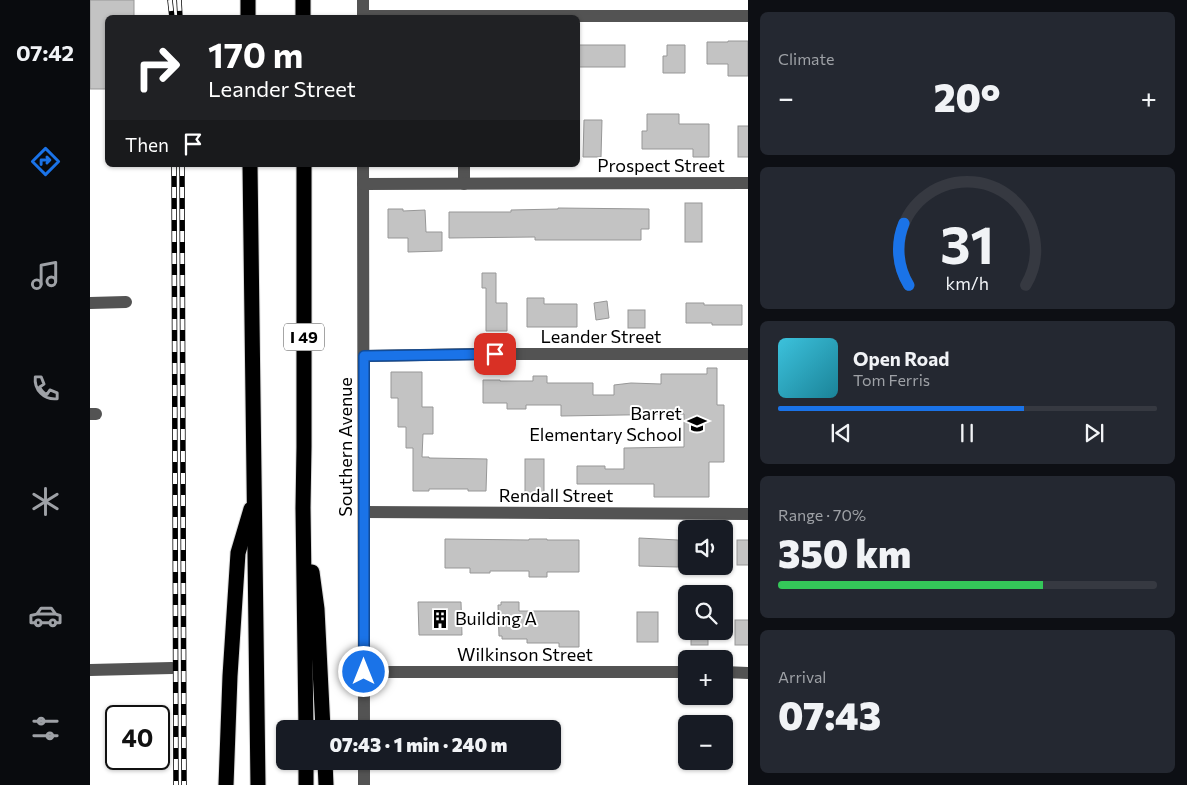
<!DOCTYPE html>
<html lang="en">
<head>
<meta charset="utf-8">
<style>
	body { margin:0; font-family:Commissioner,sans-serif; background:#242831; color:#f1f3f6; height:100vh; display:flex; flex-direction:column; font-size:19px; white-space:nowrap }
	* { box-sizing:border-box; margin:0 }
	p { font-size:16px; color:#9ea1a6 }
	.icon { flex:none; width:28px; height:28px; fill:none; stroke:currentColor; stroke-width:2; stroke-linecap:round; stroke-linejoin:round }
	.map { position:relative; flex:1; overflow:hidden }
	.panel { display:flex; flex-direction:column; gap:12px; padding:12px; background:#0d0f14; width:439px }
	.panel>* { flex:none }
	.guide { position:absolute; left:15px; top:15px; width:475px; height:152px; border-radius:8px; box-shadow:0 1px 4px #0004; background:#202124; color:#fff; overflow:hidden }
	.controls { position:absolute; left:588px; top:520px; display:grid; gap:10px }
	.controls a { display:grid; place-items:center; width:55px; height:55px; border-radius:8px; background:#171b24; box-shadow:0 1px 4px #0004; font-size:25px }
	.speed { position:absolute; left:15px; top:705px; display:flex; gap:10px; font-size:25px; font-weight:700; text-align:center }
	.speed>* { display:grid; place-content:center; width:65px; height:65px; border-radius:50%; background:#171b24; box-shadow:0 1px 4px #0004; line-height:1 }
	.speed .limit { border:2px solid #111; border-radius:8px; background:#fff; color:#111 }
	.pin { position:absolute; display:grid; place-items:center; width:42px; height:42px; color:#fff; margin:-21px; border-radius:10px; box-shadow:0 2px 8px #0006 }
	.me { position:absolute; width:55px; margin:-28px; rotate:0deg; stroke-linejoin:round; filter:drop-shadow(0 0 4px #0008) }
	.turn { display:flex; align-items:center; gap:18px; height:105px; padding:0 20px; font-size:22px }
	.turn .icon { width:65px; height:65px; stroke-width:2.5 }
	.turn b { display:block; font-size:35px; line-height:42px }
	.then { display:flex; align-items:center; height:48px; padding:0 20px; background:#0003; gap:10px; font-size:19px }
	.big { font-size:38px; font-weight:800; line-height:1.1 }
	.panel .card { flex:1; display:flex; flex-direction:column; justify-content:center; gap:8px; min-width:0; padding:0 18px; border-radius:8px; background:#242831 }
	.panel .dial { align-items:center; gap:0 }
	.dial svg { height:130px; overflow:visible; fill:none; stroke:#363941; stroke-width:7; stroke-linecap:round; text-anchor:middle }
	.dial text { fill:#f1f3f6; stroke:none }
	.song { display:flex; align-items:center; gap:15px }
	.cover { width:60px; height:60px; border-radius:8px; background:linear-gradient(135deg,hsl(190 70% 55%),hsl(190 70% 35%)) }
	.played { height:5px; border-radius:2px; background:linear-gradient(90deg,#1a73e8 65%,#363941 65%) }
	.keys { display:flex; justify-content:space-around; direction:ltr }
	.heat { display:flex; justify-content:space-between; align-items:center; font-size:28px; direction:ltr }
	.charge { height:8px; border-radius:4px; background:linear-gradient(90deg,#34c759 70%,#363941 0) }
	.trip { position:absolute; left:186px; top:720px; width:285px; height:50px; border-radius:8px; background:#171b24; box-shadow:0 1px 4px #0004; font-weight:800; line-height:50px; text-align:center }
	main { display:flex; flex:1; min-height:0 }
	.tab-bar { display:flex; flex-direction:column; width:90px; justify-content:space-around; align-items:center; background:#090b0e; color:#9ea1a6 }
	.tab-bar .icon { width:35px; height:35px }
	.tab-bar .current { color:#1a73e8 }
	.tab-bar b { font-size:22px; color:#f1f3f6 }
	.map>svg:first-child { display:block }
	.building { fill:#c3c3c3; stroke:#979797 }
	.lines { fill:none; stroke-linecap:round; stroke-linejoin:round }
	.highway-casing { stroke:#dbdbdb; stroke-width:17 }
	.minor { stroke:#535353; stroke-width:12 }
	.highway { stroke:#000; stroke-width:15 }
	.rail-casing { stroke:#000; stroke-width:5.5 }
	.rail { stroke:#fff; stroke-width:4; stroke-dasharray:11; stroke-linecap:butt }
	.route-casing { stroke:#114b97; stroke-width:12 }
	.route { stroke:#1a73e8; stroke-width:9 }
	.labels { text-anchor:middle; stroke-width:4; stroke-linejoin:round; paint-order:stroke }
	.shield { fill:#fff; stroke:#4c4c4c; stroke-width:1 }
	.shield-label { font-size:16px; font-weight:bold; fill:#000 }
	.street-label { font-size:18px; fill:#000; stroke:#fff }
	.poi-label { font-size:18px; fill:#000; stroke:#fff; text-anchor:end }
</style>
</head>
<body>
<main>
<nav class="tab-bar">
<b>07:42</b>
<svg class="icon current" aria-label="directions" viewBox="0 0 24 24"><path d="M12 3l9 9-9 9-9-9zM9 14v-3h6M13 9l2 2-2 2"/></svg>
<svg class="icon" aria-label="music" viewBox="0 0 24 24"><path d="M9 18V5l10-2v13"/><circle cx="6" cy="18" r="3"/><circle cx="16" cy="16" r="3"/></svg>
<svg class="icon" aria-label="phone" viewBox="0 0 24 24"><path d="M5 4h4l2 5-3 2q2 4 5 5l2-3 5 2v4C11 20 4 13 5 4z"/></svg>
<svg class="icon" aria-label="climate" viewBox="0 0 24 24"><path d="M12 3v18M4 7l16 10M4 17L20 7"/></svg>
<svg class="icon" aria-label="car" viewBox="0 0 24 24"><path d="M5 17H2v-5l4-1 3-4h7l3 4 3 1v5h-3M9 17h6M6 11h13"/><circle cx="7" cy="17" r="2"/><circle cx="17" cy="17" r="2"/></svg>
<svg class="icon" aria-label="filters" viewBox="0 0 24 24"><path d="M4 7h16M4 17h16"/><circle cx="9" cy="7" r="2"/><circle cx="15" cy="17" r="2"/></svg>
</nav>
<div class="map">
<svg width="659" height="785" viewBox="0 0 659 785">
	<rect width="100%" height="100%" fill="#fff"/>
	<g class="building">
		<polygon points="0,0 44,0 44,18 18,18 18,89 0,89"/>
		<polygon points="638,41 658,41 658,76 638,76 638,64 617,64 617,42 638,42"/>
		<rect x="488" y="45" width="47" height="22"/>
		<polygon points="577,45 595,45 595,73 573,73 573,56 577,56"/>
		<polygon points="557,114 589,114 589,124 619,124 619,157 603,157 603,149 552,149 552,131 557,131"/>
		<polygon points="494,120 512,120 511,157 493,157"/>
		<rect x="648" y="126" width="11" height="31"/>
		<rect x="595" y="203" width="17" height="39"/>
		<polygon points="468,208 559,209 559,229 551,229 551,240 445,240 445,237 359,238 359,212 421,212 421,210 468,209"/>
		<polygon points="298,209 313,209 313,211 335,210 336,232 352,232 352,251 318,252 318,238 298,238"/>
		<polygon points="392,273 406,273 406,303 417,303 417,331 396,331 396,288 392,288"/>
		<polygon points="437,298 454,298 454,304 487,304 487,327 437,327"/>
		<polygon points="517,301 519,318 506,320 504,303"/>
		<polygon points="596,303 614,303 614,305 652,305 652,325 622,325 622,323 596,323"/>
		<rect x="538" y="310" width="17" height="18"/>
		<polygon points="617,368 627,368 627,405 634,405 634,462 619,462 619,497 564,497 564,484 487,484 487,466 515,466 515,469 534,469 534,448 594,447 594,414 471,416 471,405 436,405 436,409 417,409 417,403 393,403 393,380 410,380 410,381 443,381 443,376 457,376 457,383 503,383 503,395 524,395 524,385 541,383 571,384 571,374 617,374"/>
		<polygon points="301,372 332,372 332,407 343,407 343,434 333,434 332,457 339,457 339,458 397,459 396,491 378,491 378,489 339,489 339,491 323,491 323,448 316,448 316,427 308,427 308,398 301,398"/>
		<rect x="435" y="459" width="19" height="35"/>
		<polygon points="549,538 588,540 588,567 549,566"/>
		<polygon points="355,539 439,540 439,539 457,539 457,540 489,540 489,572 457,572 457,577 439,577 439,571 400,571 400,573 380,573 380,568 355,568"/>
		<rect x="647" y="540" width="12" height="25"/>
		<polygon points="328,602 371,602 372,635 329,635"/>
		<polygon points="411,602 429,602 429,611 489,611 489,647 469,647 469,643 437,643 437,639 412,639 412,636 409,636 408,605 411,605"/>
		<rect x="547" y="612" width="21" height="30"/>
		<rect x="645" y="620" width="14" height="25"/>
		<rect x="601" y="631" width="17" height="14"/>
	</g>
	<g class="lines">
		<g class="highway-casing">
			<g id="highway">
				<polyline points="158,0 158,18"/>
				<polyline points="213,0 213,18"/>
				<polyline points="160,165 168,785"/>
				<polyline points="214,165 214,447 213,508 216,729"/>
				<polyline points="222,572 227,609 233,729"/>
				<polyline points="216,761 216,785"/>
				<polyline points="235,761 236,785"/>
				<polyline points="136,785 140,676 148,553 161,509"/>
			</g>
		</g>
		<g class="minor">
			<polyline points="273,0 273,18"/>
			<polyline points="273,16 659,16"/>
			<polyline points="273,165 274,729"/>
			<polyline points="374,165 374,184"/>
			<polyline points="273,184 659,183"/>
			<polyline points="0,303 36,302"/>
			<polyline points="274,356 387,354 659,354"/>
			<polyline points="0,414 6,414"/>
			<polyline points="274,512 659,514"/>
			<polyline points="0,670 82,668"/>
			<polyline points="274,672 596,672"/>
			<polyline points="634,672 659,673"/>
			<polyline points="274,761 274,785"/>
		</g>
		<use href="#highway" class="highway"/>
		<g class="rail-casing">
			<g id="rail">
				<polyline points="80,0 82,18"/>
				<polyline points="89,0 90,18"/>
				<polyline points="84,165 86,785"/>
				<polyline points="92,165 94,785"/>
			</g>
		</g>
		<use href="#rail" class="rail"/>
	</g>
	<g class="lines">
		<g class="route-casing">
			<polyline id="route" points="274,672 274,356 405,354"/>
		</g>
		<use href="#route" class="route"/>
	</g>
	<defs>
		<g id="school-bare" transform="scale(1.5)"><path d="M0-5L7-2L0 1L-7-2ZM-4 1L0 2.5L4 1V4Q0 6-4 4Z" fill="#000" stroke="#fff" stroke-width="2.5" paint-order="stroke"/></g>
		<g id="building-bare" transform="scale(1.5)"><path d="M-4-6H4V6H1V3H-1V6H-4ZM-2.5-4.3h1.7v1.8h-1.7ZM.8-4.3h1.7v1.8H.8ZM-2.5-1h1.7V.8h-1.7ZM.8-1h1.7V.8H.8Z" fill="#000" stroke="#fff" stroke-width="2.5" paint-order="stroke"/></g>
	</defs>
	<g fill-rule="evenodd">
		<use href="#school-bare" x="607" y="424"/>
		<use href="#building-bare" x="350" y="619"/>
	</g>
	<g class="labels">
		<rect class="shield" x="194" y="323.5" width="40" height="27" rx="4"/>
		<g class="shield-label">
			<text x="214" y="343">I 49</text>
		</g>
		<g class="street-label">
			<text x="571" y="172">Prospect Street</text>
			<text x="511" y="343">Leander Street</text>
			<text transform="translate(256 447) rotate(-90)" y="6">Southern Avenue</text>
			<text x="466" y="502">Rendall Street</text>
			<text x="435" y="661">Wilkinson Street</text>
		</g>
		<g class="poi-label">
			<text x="592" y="420">Barret<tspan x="592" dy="21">Elementary School</tspan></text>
			<text x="365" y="625" text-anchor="start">Building A</text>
		</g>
	</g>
</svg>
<div class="controls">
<a><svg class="icon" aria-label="sound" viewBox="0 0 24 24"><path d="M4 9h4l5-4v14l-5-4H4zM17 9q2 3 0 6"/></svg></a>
<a><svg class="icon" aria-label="search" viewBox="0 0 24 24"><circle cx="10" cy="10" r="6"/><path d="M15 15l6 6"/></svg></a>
<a>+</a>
<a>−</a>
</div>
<div class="speed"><div class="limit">40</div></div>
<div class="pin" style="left:405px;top:354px;background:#d93025"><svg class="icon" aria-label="arrive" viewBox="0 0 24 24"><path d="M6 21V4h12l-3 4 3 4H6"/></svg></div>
<svg class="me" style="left:274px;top:672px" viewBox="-20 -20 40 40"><circle r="17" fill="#1a73e8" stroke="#fff" stroke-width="3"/><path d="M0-11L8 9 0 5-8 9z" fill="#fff"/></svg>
<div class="trip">07:43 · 1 min · 240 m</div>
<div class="guide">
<div class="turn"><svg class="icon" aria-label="right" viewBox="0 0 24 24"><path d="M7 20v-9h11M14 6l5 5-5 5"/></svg><div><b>170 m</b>Leander Street</div></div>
<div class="then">Then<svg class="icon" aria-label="arrive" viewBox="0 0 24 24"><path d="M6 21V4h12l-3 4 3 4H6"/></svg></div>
</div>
</div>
<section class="panel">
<div class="card"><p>Climate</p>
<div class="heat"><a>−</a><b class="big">20°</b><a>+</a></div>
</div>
<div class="card dial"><svg viewBox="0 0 100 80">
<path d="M14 69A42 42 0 1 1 86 69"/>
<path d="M14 69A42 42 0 0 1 11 31" stroke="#1a73e8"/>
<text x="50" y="56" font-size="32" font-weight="700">31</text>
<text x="50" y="72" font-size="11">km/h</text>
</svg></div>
<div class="card">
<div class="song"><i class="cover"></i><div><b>Open Road</b><p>Tom Ferris</p></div></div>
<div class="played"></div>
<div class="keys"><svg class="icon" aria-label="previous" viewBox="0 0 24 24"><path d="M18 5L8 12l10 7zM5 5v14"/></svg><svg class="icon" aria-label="pause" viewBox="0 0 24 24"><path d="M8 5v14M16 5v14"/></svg><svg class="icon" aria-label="next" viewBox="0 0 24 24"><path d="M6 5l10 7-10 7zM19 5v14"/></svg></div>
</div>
<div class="card"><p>Range · 70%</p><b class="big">350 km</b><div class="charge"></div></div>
<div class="card"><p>Arrival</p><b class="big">07:43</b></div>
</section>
</main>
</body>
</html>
